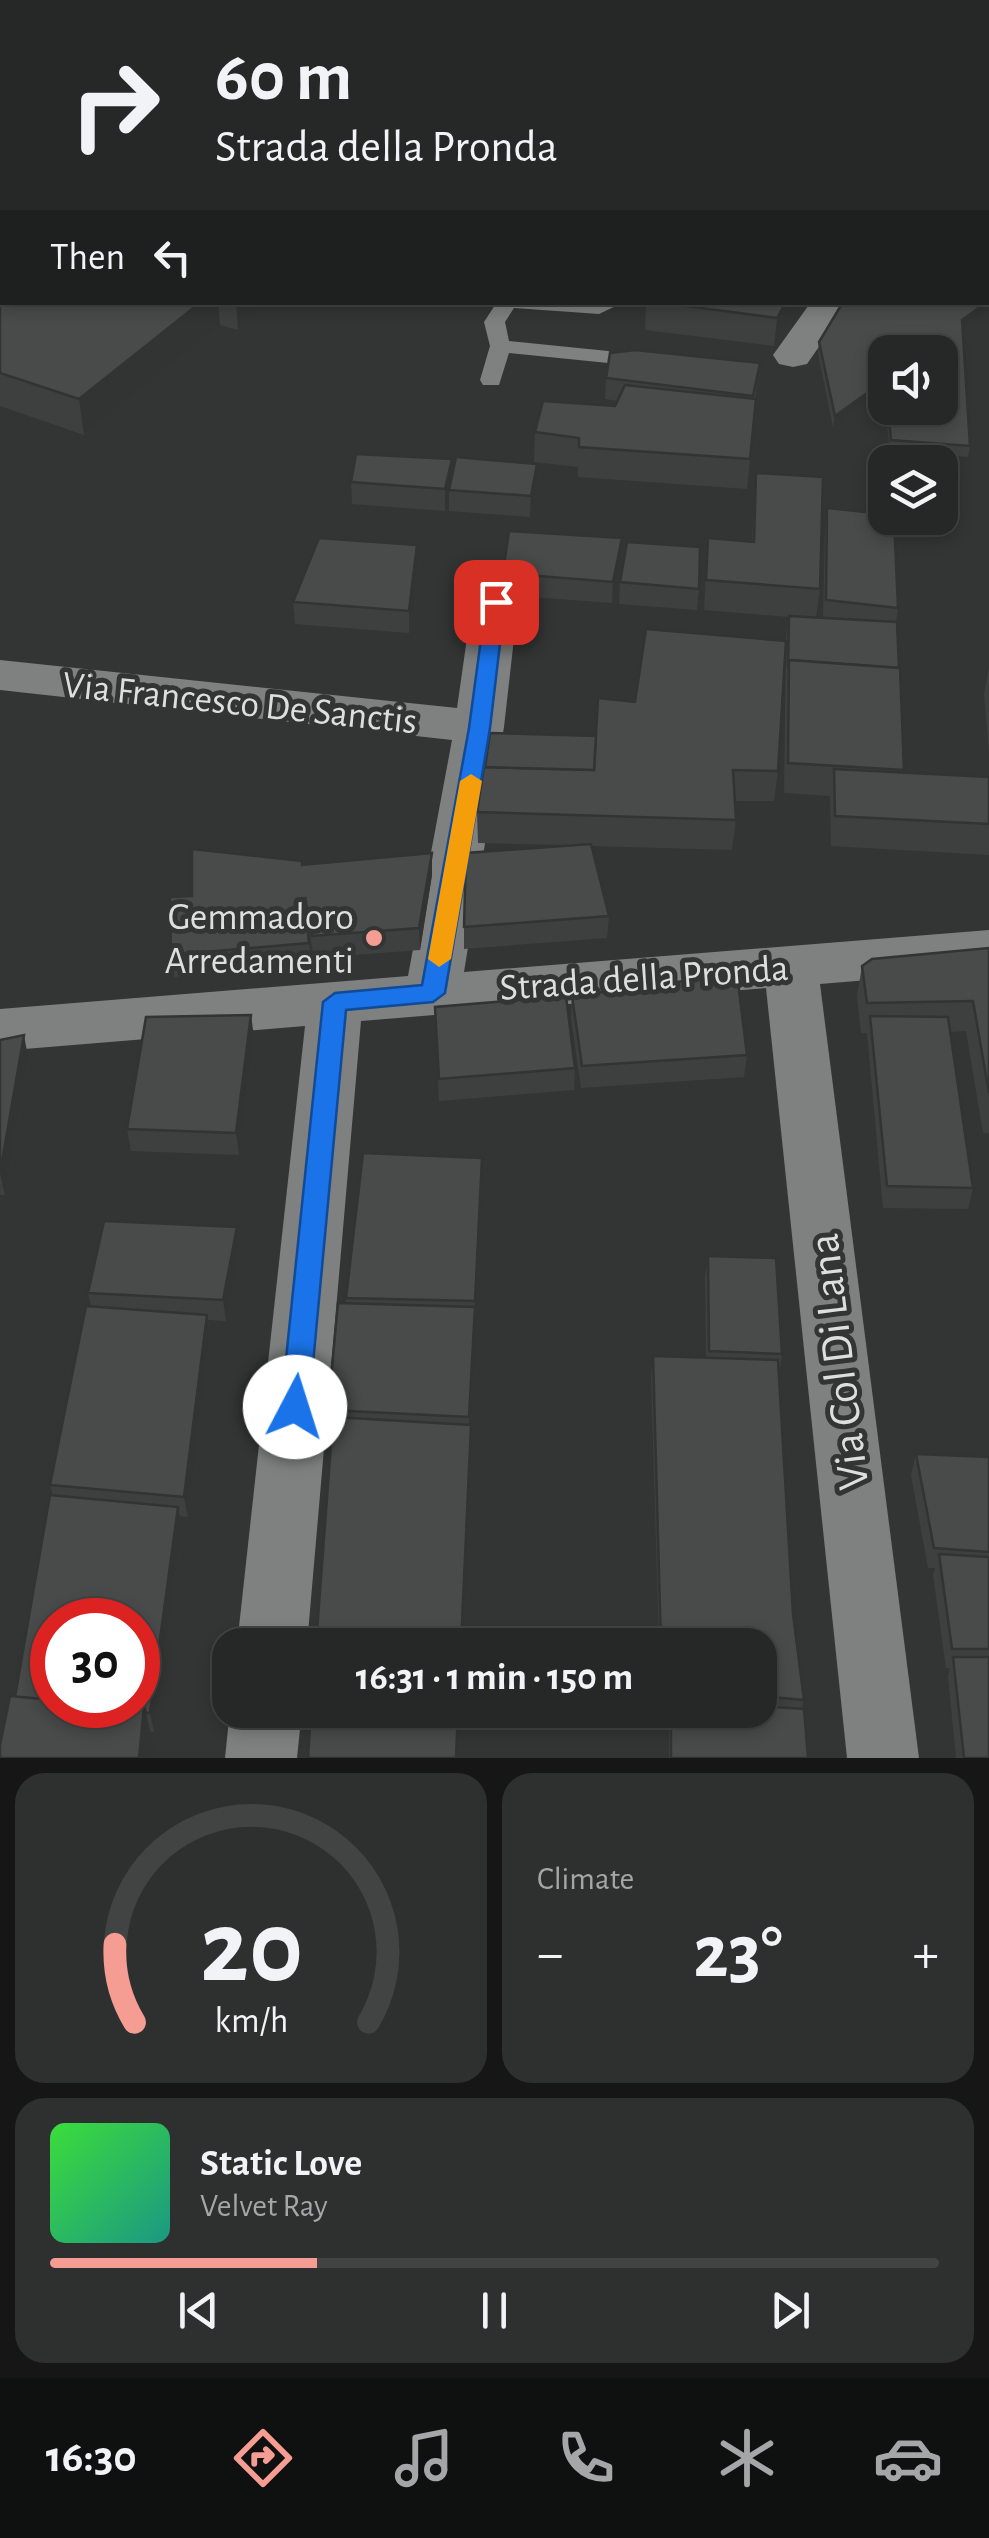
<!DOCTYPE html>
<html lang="en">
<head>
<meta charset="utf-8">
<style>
	body { margin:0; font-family:"Alegreya Sans",sans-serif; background:#2e302f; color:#f1f3f6; height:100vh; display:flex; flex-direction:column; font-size:38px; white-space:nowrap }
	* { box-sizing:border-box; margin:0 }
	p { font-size:32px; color:#a4a6a7 }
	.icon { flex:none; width:55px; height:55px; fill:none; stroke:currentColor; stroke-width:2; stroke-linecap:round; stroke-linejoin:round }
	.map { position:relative; height:1758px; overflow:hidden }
	.details { display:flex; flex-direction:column; gap:15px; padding:15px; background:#151615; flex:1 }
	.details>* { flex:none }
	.guide { position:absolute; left:0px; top:0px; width:990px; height:305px; box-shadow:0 5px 15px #0003,0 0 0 2px #424444; background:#262827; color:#f1f3f6; overflow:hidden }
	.buttons { position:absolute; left:868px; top:335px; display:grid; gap:20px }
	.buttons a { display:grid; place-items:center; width:90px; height:90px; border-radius:20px; background:#262827; box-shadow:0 5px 15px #0003,0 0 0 2px #424444; font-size:50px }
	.speed { position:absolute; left:30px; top:1598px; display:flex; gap:20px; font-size:50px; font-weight:700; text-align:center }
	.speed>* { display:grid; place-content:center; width:130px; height:130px; border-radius:50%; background:#262827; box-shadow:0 5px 15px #0003,0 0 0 2px #424444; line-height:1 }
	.speed .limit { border:15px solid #d22; background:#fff; color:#111 }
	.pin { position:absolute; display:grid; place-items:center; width:85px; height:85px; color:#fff; margin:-42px; border-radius:20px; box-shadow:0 5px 15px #0006 }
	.me { position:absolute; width:110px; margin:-55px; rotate:5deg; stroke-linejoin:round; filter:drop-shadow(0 0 8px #0008) }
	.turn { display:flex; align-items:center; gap:35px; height:210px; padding:0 50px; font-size:45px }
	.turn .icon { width:130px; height:130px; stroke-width:2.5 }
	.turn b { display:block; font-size:70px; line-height:85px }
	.then { display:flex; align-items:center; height:95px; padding:0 50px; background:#0003; gap:20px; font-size:38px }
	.big { font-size:75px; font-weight:700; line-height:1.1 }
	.details .tile { flex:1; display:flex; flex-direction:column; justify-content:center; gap:15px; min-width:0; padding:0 35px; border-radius:30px; background:#2e302f }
	.details .dial { align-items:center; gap:0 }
	.dial svg { height:260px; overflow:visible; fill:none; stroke:#424444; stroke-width:7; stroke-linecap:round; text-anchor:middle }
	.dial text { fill:#f1f3f6; stroke:none }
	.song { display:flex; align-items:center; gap:30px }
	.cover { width:120px; height:120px; border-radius:15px; background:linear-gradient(135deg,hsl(120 70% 55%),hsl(170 70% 35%)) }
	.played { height:10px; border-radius:5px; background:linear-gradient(90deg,#f59c93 30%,#424444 30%) }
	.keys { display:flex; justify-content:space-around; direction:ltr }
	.heat { display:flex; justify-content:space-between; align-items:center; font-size:55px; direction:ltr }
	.details .tiles { flex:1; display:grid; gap:15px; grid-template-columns:1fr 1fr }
	.tile:last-child { grid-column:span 2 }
	.trip { position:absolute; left:212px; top:1628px; width:565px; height:100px; border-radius:30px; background:#262827; box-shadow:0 5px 15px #0003,0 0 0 2px #424444; font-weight:700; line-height:100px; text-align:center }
	.tab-bar { display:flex; height:160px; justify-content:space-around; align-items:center; background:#0f1010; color:#a4a6a7 }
	.tab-bar .icon { width:70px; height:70px }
	.tab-bar .on { color:#f59c93 }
	.tab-bar b { font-size:45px; color:#f1f3f6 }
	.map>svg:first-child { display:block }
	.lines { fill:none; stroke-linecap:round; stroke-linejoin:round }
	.service { fill:#7e8180; fill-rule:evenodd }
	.minor { fill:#7e8180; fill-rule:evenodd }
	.tertiary { fill:#7e8180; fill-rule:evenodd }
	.wall { fill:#3e4040 }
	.shaded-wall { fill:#323434 }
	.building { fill:#484b4a; stroke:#323434; stroke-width:2.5 }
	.route { fill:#1a73e8; stroke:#114b97; stroke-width:2.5 }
	.slow { fill:#f59e0b }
	.poi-dot { fill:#f59c93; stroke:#323534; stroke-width:4 }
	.labels { text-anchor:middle; stroke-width:10; stroke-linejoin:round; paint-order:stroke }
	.street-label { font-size:38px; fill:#dddfdf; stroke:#323534 }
	.poi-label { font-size:38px; fill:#dddfdf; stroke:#323534; text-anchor:end }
	.near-street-label { font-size:45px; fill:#dddfdf; stroke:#323534 }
</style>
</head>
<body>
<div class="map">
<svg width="989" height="1758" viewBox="0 0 989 1758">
	<rect width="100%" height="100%" fill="#323534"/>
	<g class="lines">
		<polygon class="service" points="497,302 624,302 599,314 514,308 505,322 509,341 608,351 619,357 608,363 509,353 499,385 483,385 480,380 490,346 484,322"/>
		<g class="minor">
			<polygon points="989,112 989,134 988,134 988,113"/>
			<polygon points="811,302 850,302 807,364 793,367 779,364 773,355"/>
			<polygon points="495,589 511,593 518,603 504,727 464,972 989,930 989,970 820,984 919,1758 847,1758 766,988 361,1021 307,1645 237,1645 305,1026 0,1051 0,1009 408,976 452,740 0,690 0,660 457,708 472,603 479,593"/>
			<polygon points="230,1710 302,1710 297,1758 225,1758"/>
		</g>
		<polygon class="tertiary" points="988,177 989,178 989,202 988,201"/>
	</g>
	<g class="wall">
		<polygon points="0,0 73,0 74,2 2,2 2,51 0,51"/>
		<polygon points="785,0 868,0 866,2 785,2"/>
		<polygon points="967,0 989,0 989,98 988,97 988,2 966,2"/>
		<polygon points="0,113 2,302 267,302 238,330 220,325 84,435 0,406"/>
		<polygon points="646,302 801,302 774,346 645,330"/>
		<polygon points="962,329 970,446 968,457 890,451 885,408 940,408 885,352 885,404 884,390 833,427 818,353 819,342"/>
		<polygon points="760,363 755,399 756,399 747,489 578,477 578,467 534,462 535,432 615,406 618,401 605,399 606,378"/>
		<polygon points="452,459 452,476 537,464 537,486 530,517 449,511 449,493 445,511 352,504 351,482"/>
		<polygon points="756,473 820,589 816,617 823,618 825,529 827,508 898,608 896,622 903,773 989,777 989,855 831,846 830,796 784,793 786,637 789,617 704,610 708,538 752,541"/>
		<polygon points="622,538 621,559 612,603 503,595 503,573"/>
		<polygon points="417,567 409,633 295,624 293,602"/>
		<polygon points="620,582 699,589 697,610 619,604"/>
		<polygon points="989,667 989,753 984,694"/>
		<polygon points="484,767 778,771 774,801 735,801 736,820 732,850 591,846 609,916 607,938 464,949 464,927 566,845 478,843 477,812"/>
		<polygon points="432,853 432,875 420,950 314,958 307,920 311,965 174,977 171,955 192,896 302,865"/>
		<polygon points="989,948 989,1133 983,1133 966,1031 950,1032 973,1188 968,1209 883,1208 867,1033 861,1033 857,996 862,966"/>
		<polygon points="572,996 747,1055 744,1077 581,1088 571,1018"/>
		<polygon points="435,1007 575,1068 574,1090 439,1101"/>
		<polygon points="254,1037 239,1155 131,1151 127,1129"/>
		<polygon points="0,1040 28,1057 5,1195 0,1195"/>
		<polygon points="482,1180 470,1425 471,1446 330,1431 328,1410 346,1298"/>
		<polygon points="237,1227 240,1249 226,1321 208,1320 210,1336 188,1517 180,1516 182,1527 154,1732 150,1732 154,1745 15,1697 53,1496 50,1485 91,1306 88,1293"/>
		<polygon points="708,1256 782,1354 779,1375 793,1614 804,1700 802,1709 808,1758 669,1758 669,1710 760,1710 760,1645 659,1645 651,1377 653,1356 706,1358 705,1277"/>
		<polygon points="916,1454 989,1457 989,1758 956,1758 948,1676 950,1668 946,1668 933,1575 935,1568 928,1568 911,1475"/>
	</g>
	<g class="shaded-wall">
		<polygon points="706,0 730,0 728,2 704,2"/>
		<polygon points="989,301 989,310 960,331 962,320"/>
		<polygon points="201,302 218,302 220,325 84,435 79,399"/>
		<polygon points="236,302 267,302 238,330"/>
		<polygon points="786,302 801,302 774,346 777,318"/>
		<polygon points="885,380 884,390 833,427 835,416"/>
		<polygon points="452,459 452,480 445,511 445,489"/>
		<polygon points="537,464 537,486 530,517 531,496"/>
		<polygon points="622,538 621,559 612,603 613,582"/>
		<polygon points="417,545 417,567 409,633 409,611"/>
		<polygon points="432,853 432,875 420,950 419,928"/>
		<polygon points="251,1015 254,1037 239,1155 236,1133"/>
		<polygon points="24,1035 28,1057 5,1195 0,1173"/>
		<polygon points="482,1158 475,1328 469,1438 469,1417"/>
		<polygon points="237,1227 240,1249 226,1321 223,1300"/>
		<polygon points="207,1315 210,1336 188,1517 184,1497"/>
		<polygon points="471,1425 462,1645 461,1645"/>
		<polygon points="178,1507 182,1527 154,1732 150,1713"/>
		<polygon points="144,1707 154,1745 152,1758 139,1758"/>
	</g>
	<g class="building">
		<polygon points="0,0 65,0 63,2 2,2 2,14 0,14"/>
		<polygon points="106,0 174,0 192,2 102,2"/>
		<polygon points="553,0 666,0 688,2 550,2"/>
		<polygon points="672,0 706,0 704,2"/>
		<polygon points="749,0 754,0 775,2 748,2"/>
		<rect x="988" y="25" width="1" height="33"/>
		<polygon points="2,111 2,140 0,142 0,113"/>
		<polygon points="0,152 2,153 2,302 201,302 79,399 0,373"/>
		<polygon points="988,208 989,208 989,301 988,302"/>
		<polygon points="656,302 786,302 777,318"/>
		<polygon points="843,302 987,302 962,320 970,446 891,440 888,408 940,408 940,352 885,352 885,380 835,416 819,342"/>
		<polygon points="635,350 760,363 753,396 606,378 610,353"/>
		<polygon points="625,385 756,399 750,459 579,447 579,438 535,432 543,401 615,406"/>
		<polygon points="356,454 452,459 445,489 351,482"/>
		<polygon points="456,457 537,464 531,496 449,490"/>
		<polygon points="756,473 823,477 820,589 706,580 708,538 754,542"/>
		<polygon points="827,508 885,514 885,518 894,518 898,608 826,600"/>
		<polygon points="509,531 622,538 613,582 503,573"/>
		<polygon points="319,538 417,545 409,611 293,602"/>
		<polygon points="627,542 700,547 699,589 620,582"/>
		<polygon points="789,616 897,622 899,668 789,660 788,669"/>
		<polygon points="646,629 786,641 778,771 733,770 736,820 477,812 484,767 594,770 598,698 635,702"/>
		<polygon points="789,660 900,668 904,770 788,763"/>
		<polygon points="490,733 596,736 594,770 485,767"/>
		<polygon points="834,769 989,777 989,824 835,816"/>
		<polygon points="591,844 609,916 464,927 466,853"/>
		<polygon points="192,849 302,861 302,865 432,853 419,928 312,936 305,897 309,943 171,955 170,897 192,896"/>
		<polygon points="989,948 989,1093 973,1001 867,1003 862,966 872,959"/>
		<polygon points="737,974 747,1055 582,1066 572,996"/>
		<polygon points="566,996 575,1068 439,1079 435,1007"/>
		<polygon points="251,1015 236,1133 127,1129 146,1017"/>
		<polygon points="870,1016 948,1017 973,1188 887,1186"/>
		<polygon points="24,1035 0,1173 0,1040"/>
		<polygon points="363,1153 482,1158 475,1301 346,1298"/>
		<polygon points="104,1221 237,1227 223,1300 88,1293"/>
		<polygon points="708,1256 776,1258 782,1354 709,1351"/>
		<polygon points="338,1303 475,1307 469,1417 328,1410"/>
		<polygon points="86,1306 207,1315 184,1497 50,1485"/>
		<polygon points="653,1356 778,1360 793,1614 804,1700 760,1696 760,1645 661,1645"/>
		<polygon points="333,1417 471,1425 461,1645 316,1645"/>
		<polygon points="916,1454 989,1457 989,1552 934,1548"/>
		<polygon points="50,1495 178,1507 150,1713 146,1713 144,1707 123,1705 138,1705 138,1620 52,1620 52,1700 15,1697"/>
		<polygon points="939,1554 989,1557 989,1649 952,1649"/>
		<polygon points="953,1657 989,1657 989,1758 964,1758"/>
		<polygon points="10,1696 52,1700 52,1705 144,1707 139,1758 0,1758 0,1745"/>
		<polygon points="760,1706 804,1709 808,1758 671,1758 671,1710 760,1710"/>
		<polygon points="311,1710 458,1710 456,1758 308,1758"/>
	</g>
	<polygon class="route" points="496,596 505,602 490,728 445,993 433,1002 346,1010 309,1407 305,1415 295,1419 285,1415 281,1407 323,1002 335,993 422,985 469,728 486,602"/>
	<polygon class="slow" points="471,774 482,781 451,959 439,967 428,959 460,781"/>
	<circle class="poi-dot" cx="374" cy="938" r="10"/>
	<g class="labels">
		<g class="street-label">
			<text transform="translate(240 702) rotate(6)" y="13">Via Francesco De Sanctis</text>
			<text transform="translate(644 977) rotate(-4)" y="13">Strada della Pronda</text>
		</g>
		<g class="poi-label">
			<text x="354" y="929">Gemmadoro<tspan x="354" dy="44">Arredamenti</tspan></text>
		</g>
		<g class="near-street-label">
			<text transform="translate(837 1362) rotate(-97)" y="16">Via Col Di Lana</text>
		</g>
	</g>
</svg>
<div class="buttons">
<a><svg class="icon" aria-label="sound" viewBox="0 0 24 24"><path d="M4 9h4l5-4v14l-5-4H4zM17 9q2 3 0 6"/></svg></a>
<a><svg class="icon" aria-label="layers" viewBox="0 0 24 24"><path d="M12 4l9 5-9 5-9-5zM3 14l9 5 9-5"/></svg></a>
</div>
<div class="speed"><div class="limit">30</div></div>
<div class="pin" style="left:496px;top:602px;background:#d93025"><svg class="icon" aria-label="arrive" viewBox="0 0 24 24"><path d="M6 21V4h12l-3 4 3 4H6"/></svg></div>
<svg class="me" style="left:295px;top:1407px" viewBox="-20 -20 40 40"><circle r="19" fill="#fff"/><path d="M0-13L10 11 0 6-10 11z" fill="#1a73e8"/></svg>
<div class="trip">16:31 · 1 min · 150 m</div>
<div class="guide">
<div class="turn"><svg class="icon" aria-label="right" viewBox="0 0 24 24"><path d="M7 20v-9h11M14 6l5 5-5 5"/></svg><div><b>60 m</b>Strada della Pronda</div></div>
<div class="then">Then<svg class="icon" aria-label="left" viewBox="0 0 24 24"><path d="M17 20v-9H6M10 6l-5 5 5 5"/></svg></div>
</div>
</div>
<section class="details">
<div class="tiles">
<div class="tile dial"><svg viewBox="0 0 100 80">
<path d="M14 69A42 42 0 1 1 86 69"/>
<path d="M14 69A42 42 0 0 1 8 45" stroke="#f59c93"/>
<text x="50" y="56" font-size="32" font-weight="700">20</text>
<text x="50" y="72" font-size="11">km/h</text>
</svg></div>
<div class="tile"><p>Climate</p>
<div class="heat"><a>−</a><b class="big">23°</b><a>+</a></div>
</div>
<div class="tile">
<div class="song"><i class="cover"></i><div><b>Static Love</b><p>Velvet Ray</p></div></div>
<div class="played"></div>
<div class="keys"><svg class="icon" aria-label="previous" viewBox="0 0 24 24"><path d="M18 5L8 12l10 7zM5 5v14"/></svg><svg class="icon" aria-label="pause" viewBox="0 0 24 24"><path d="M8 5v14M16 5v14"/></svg><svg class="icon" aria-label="next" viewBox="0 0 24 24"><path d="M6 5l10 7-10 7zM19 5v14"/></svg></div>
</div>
</div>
</section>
<nav class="tab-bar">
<b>16:30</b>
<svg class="icon on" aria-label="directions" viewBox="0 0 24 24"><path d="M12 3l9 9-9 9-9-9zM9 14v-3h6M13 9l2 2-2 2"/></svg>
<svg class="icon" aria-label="music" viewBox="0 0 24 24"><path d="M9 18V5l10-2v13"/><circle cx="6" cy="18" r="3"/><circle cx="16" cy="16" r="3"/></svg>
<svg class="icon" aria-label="phone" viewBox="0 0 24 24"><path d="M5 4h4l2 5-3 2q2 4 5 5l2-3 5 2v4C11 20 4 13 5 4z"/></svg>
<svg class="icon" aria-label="climate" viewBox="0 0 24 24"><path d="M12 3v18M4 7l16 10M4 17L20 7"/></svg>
<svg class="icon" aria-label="car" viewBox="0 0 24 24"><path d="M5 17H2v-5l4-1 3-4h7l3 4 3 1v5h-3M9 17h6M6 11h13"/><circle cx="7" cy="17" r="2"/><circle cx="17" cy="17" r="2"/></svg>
</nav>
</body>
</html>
